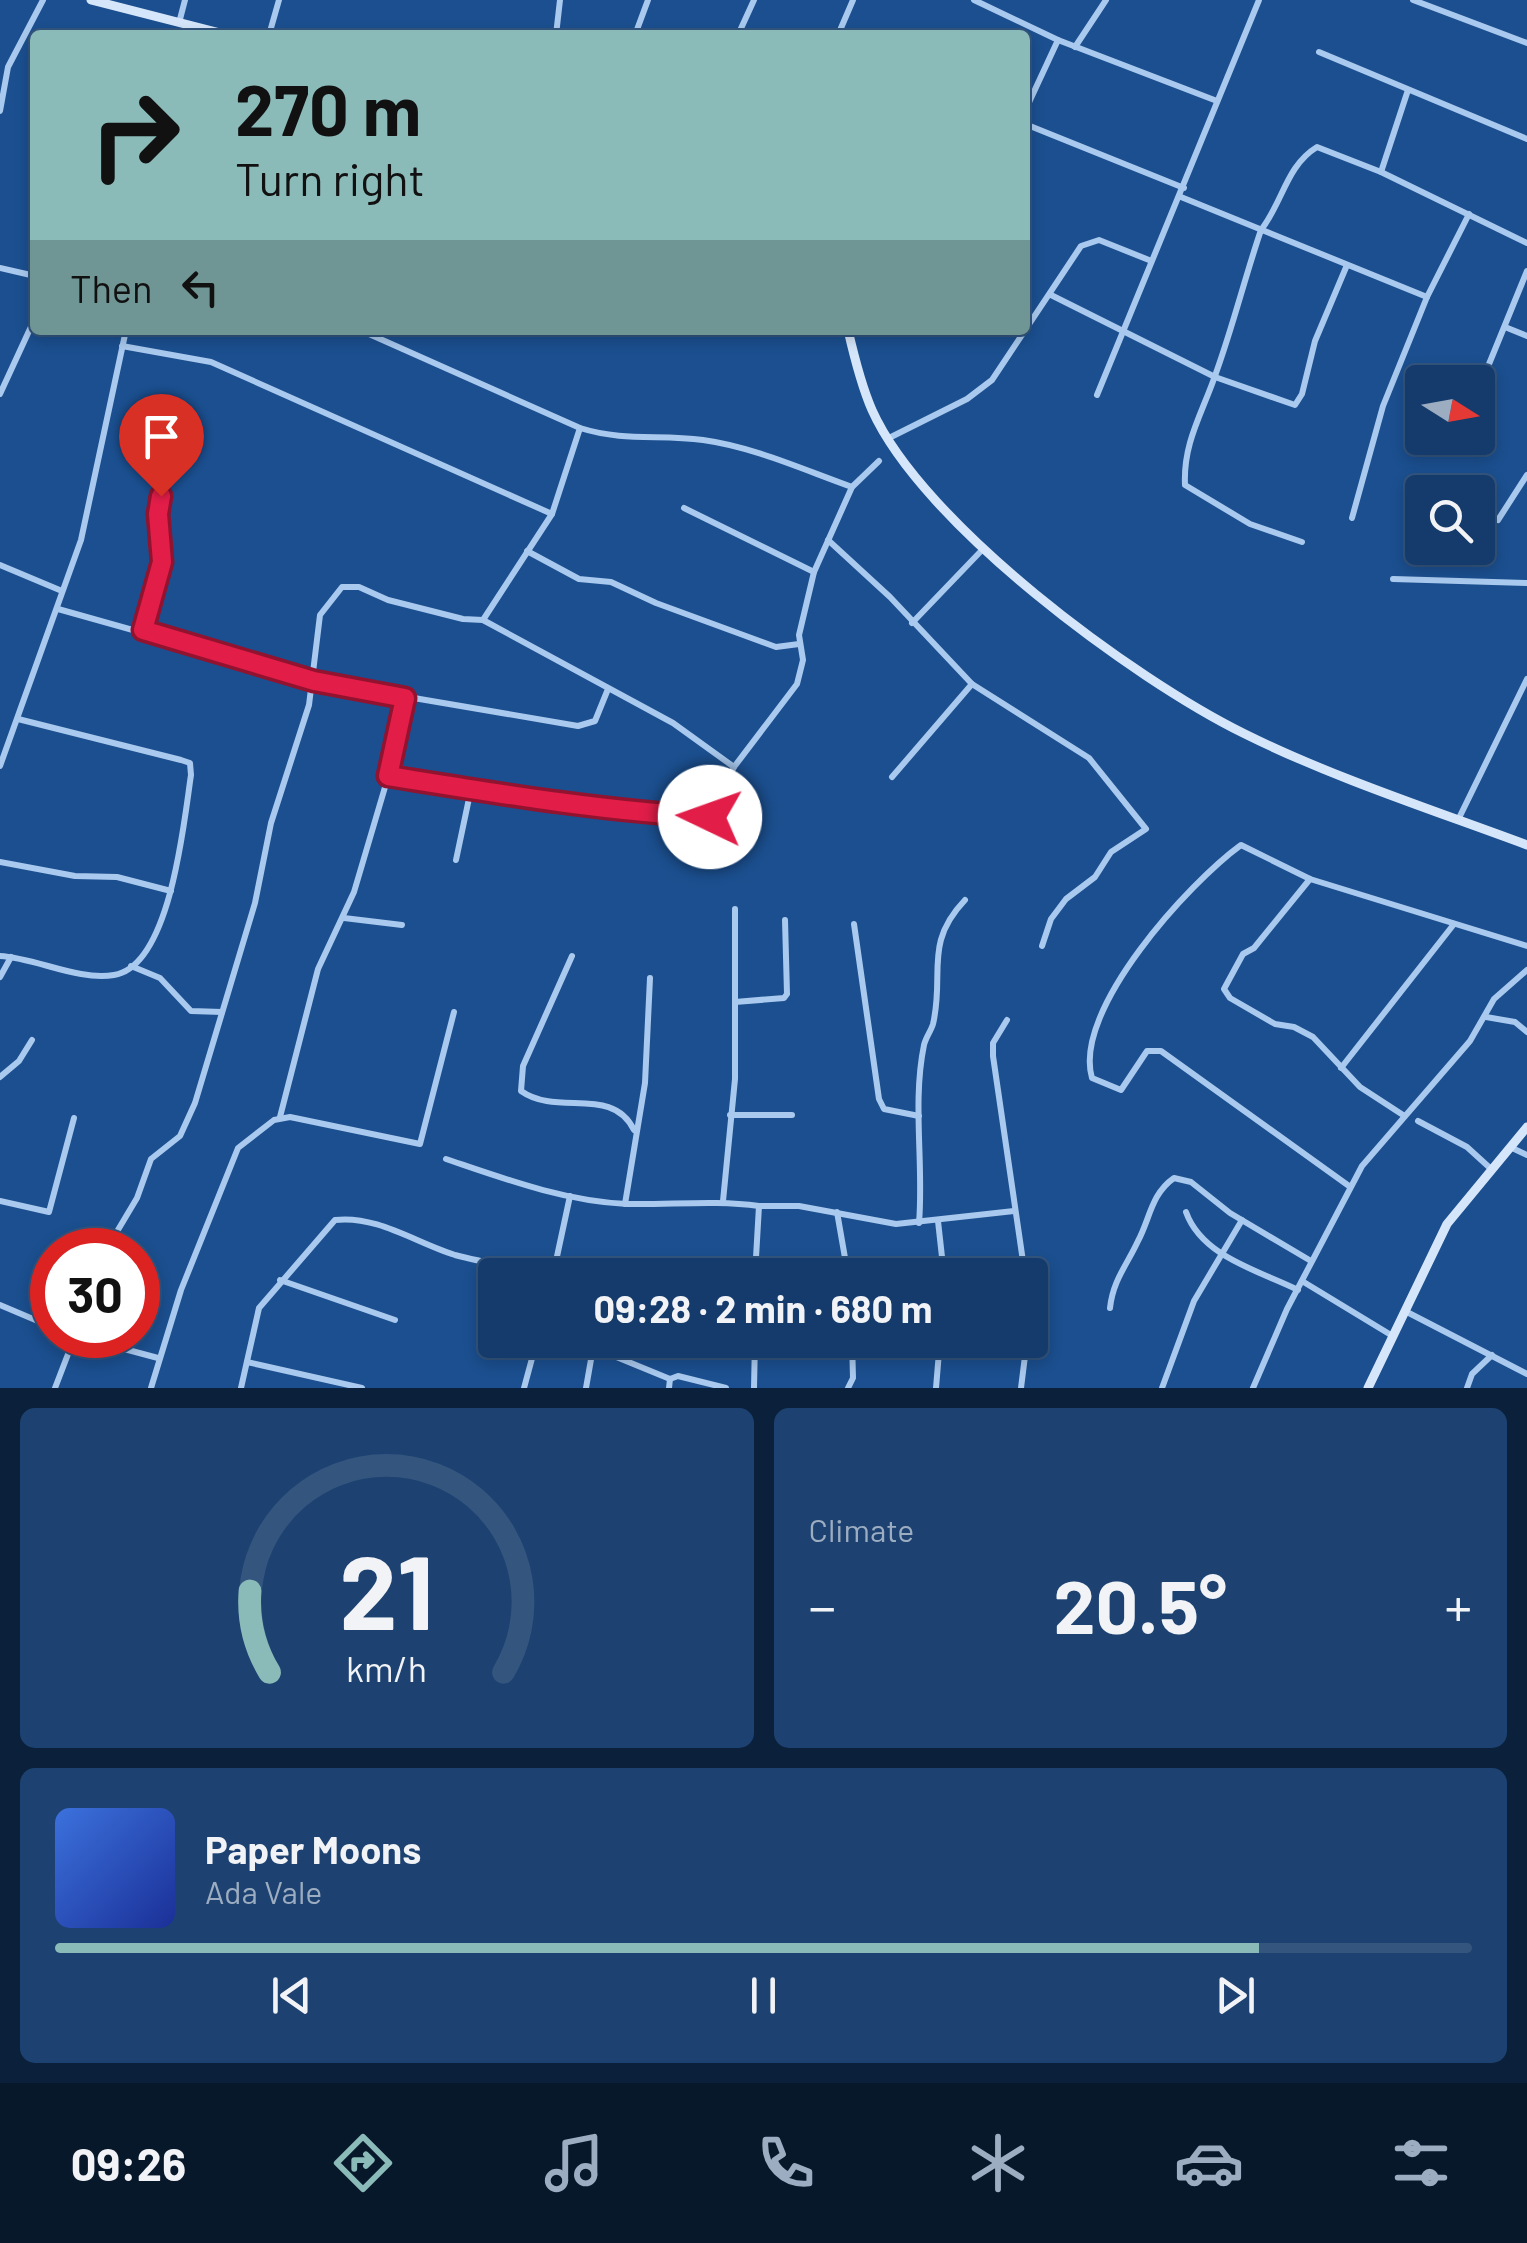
<!DOCTYPE html>
<html lang="en">
<head>
<meta charset="utf-8">
<style>
	body { margin:0; font-family:Barlow,sans-serif; background:#1d4271; color:#f1f3f6; height:100vh; display:flex; flex-direction:column; font-size:38px; white-space:nowrap }
	* { box-sizing:border-box; margin:0 }
	p { font-size:32px; color:#9dadc1 }
	.icon { flex:none; width:55px; height:55px; fill:none; stroke:currentColor; stroke-width:2; stroke-linecap:round; stroke-linejoin:round }
	.map { position:relative; height:1388px; overflow:hidden }
	.drawer { display:flex; flex-direction:column; gap:20px; padding:20px; background:#0b203b; flex:1 }
	.drawer>* { flex:none }
	.hud { position:absolute; left:30px; top:30px; width:1000px; height:305px; border-radius:10px; box-shadow:0 5px 15px #0003,0 0 0 2px #33557e; background:#8bbbb9; color:#111; overflow:hidden }
	.needle { width:65px; rotate:101deg }
	.buttons { position:absolute; left:1405px; top:365px; display:grid; gap:20px }
	.buttons a { display:grid; place-items:center; width:90px; height:90px; border-radius:10px; background:#143b6b; box-shadow:0 5px 15px #0003,0 0 0 2px #33557e; font-size:50px }
	.speed { position:absolute; left:30px; top:1228px; display:flex; gap:20px; font-size:50px; font-weight:700; text-align:center }
	.speed>* { display:grid; place-content:center; width:130px; height:130px; border-radius:50%; background:#143b6b; box-shadow:0 5px 15px #0003,0 0 0 2px #33557e; line-height:1 }
	.speed .limit { border:15px solid #d22; background:#fff; color:#111 }
	.pin { position:absolute; display:grid; place-items:center; width:85px; height:85px; color:#fff; margin:-102px -42px; border-radius:50% 50% 50% 0; rotate:-45deg; box-shadow:0 0 10px #0007 }
	.pin .icon { rotate:45deg }
	.me { position:absolute; width:110px; margin:-55px; rotate:273deg; stroke-linejoin:round; filter:drop-shadow(0 0 8px #0008) }
	.turn { display:flex; align-items:center; gap:35px; height:210px; padding:0 40px; font-size:45px }
	.turn .icon { width:130px; height:130px; stroke-width:2.5 }
	.turn b { display:block; font-size:70px; line-height:85px }
	.then { display:flex; align-items:center; height:95px; padding:0 40px; background:#0003; gap:20px; font-size:38px }
	.big { font-size:75px; font-weight:700; line-height:1.1 }
	.drawer .tile { flex:1; display:flex; flex-direction:column; justify-content:center; gap:15px; min-width:0; padding:0 35px; border-radius:15px; background:#1d4271 }
	.drawer .dial { align-items:center; gap:0 }
	.dial svg { height:260px; overflow:visible; fill:none; stroke:#33557e; stroke-width:7; stroke-linecap:round; text-anchor:middle }
	.dial text { fill:#f1f3f6; stroke:none }
	.song { display:flex; align-items:center; gap:30px }
	.cover { width:120px; height:120px; border-radius:15px; background:linear-gradient(135deg,hsl(220 70% 55%),hsl(230 70% 35%)) }
	.played { height:10px; border-radius:5px; background:linear-gradient(90deg,#8bbbb9 85%,#33557e 85%) }
	.keys { display:flex; justify-content:space-around; direction:ltr }
	.heat { display:flex; justify-content:space-between; align-items:center; font-size:55px; direction:ltr }
	.drawer .tiles { flex:1; display:grid; gap:20px; grid-template-columns:1fr 1fr }
	.tile:last-child { grid-column:span 2 }
	.trip { position:absolute; left:478px; top:1258px; width:570px; height:100px; border-radius:10px; background:#143b6b; box-shadow:0 5px 15px #0003,0 0 0 2px #33557e; font-weight:700; line-height:100px; text-align:center }
	.dock { display:flex; height:160px; justify-content:space-around; align-items:center; background:#08182b; color:#9dadc1 }
	.dock .icon { width:70px; height:70px }
	.dock .on { color:#8bbbb9 }
	.dock b { font-size:45px; color:#f1f3f6 }
	.map>svg:first-child { display:block }
	.lines { fill:none; stroke-linecap:round; stroke-linejoin:round }
	.street { stroke:#a9c9ee; stroke-width:6 }
	.secondary { stroke:#d6e6fa; stroke-width:9 }
	.route-casing { stroke:#92132f; stroke-width:25 }
	.route { stroke:#e11d48; stroke-width:18 }
</style>
</head>
<body>
<div class="map">
<svg width="1527" height="1388" viewBox="0 0 1527 1388">
	<rect width="100%" height="100%" fill="#1b4f8f"/>
	<g class="lines">
		<g class="street">
			<polyline points="974,0 1058,40 1217,101"/>
			<polyline points="1413,0 1527,43"/>
			<polyline points="179,23 185,0"/>
			<polyline points="269,35 279,0"/>
			<polyline points="556,35 560,0"/>
			<polyline points="635,35 648,0"/>
			<polyline points="738,35 754,0"/>
			<polyline points="838,35 853,0"/>
			<polyline points="1075,47 1106,0"/>
			<polyline points="1319,52 1527,139"/>
			<polyline points="0,111 8,67 43,0"/>
			<polyline points="1025,111 1058,40"/>
			<polyline points="1025,124 1184,188"/>
			<polyline points="1381,172 1408,90"/>
			<polyline points="1181,197 1427,297"/>
			<polyline points="0,268 35,276"/>
			<polyline points="1051,295 1215,377 1295,405 1302,394 1315,341 1347,265"/>
			<polyline points="1505,327 1527,336"/>
			<path d="M360,330l220,98c45,14 79,6 123,12 51,7 101,30 149,47"/>
			<polyline points="122,346 211,362 552,514"/>
			<polyline points="1478,391 1527,271"/>
			<polyline points="0,394 35,318"/>
			<polyline points="1097,395 1259,0"/>
			<polyline points="889,438 967,399 992,380 1081,246 1099,240 1149,260"/>
			<polyline points="1454,440 1455,438"/>
			<polyline points="684,508 814,572"/>
			<polyline points="1352,518 1383,406 1427,297 1469,214"/>
			<polyline points="1498,520 1527,475"/>
			<polyline points="828,540 890,597 972,684 1089,758 1146,829 1111,852 1095,877 1066,899 1051,919 1042,946"/>
			<path d="M1302,542l-52,-18 -65,-39c-2,-43 18,-73 31,-112 17,-47 29,-96 45,-143 22,-28 25,-64 56,-83l64,25 146,71"/>
			<polyline points="527,551 579,579 611,582 656,603 776,647 799,644"/>
			<polyline points="0,565 62,591"/>
			<polyline points="1393,579 1527,583"/>
			<polyline points="58,609 314,681 578,726 595,721 608,689"/>
			<polyline points="483,620 552,514 580,428"/>
			<polyline points="912,623 983,549"/>
			<polyline points="143,630 162,563 158,513 161,496 193,426"/>
			<polyline points="0,766 81,540 126,330"/>
			<polyline points="734,767 797,684 803,660 799,635 814,572 852,487 879,461"/>
			<polyline points="892,777 972,684"/>
			<polyline points="1459,818 1527,679"/>
			<polyline points="456,860 471,789"/>
			<polyline points="0,862 75,876 117,877 171,891"/>
			<polyline points="1310,879 1254,948 1243,954 1224,989 1230,998 1275,1024 1294,1027 1313,1037 1360,1087 1403,1115"/>
			<polyline points="344,918 402,925"/>
			<polyline points="854,924 879,1099 884,1109 919,1116"/>
			<path d="M0,956c36,2 78,25 114,19 57,-9 70,-155 77,-200l-1,-12 -9,-3 -163,-41"/>
			<path d="M572,956l-49,110 -2,25c37,26 91,-6 113,39"/>
			<polyline points="131,966 160,978 191,1011 222,1012"/>
			<polyline points="0,977 11,957"/>
			<polyline points="735,1002 784,998 787,994 785,920"/>
			<polyline points="1486,1017 1515,1022 1527,1032"/>
			<polyline points="1007,1020 993,1043 993,1056 1025,1275"/>
			<polyline points="1341,1068 1454,924"/>
			<polyline points="0,1077 19,1061 32,1040"/>
			<polyline points="730,1115 792,1115"/>
			<polyline points="280,1117 318,969 354,892 388,777 405,698"/>
			<polyline points="1418,1121 1467,1147 1490,1168"/>
			<polyline points="1510,1147 1527,1155"/>
			<path d="M446,1159c59,20 118,42 181,45 44,1 88,-4 132,2l-4,69"/>
			<path d="M1349,1186l-188,-135h-14l-26,39 -29,-12c-20,-68 98,-196 149,-233l69,34 217,67"/>
			<polyline points="0,1201 49,1212 74,1118"/>
			<polyline points="723,1201 735,1079 735,909"/>
			<polyline points="625,1204 645,1083 650,978"/>
			<polyline points="759,1206 799,1206 896,1224 1014,1211"/>
			<polyline points="837,1212 848,1275"/>
			<path d="M1186,1212c16,45 74,59 112,78"/>
			<polyline points="938,1221 944,1275"/>
			<path d="M919,1223c5,-58 -7,-120 5,-178 2,-8 7,-14 9,-21 12,-50 -10,-80 32,-124"/>
			<polyline points="106,1250 137,1198 151,1159 180,1136 195,1103 255,903 271,823 309,705 320,615 342,587 359,587 388,600 463,619 483,620 673,723 734,767 727,782 734,803 728,813 709,817 563,805 535,796 388,777"/>
			<polyline points="553,1275 570,1196"/>
			<polyline points="280,1280 395,1320"/>
			<polyline points="1302,1281 1391,1335"/>
			<polyline points="0,1305 52,1327"/>
			<path d="M1110,1308c3,-28 17,-43 28,-67 12,-22 13,-47 36,-63l17,4 39,31 81,48"/>
			<polyline points="1405,1311 1527,1374"/>
			<polyline points="72,1335 158,1358"/>
			<polyline points="575,1340 670,1379"/>
			<polyline points="247,1362 362,1388"/>
			<polyline points="55,1388 75,1336"/>
			<polyline points="151,1388 181,1290 238,1148 274,1120 290,1117 420,1144 454,1012"/>
			<path d="M241,1388l18,-80 76,-88c42,-5 81,23 120,35 30,8 62,13 93,20"/>
			<polyline points="524,1388 537,1340"/>
			<polyline points="586,1388 593,1348"/>
			<polyline points="669,1388 670,1379 678,1376 726,1388"/>
			<polyline points="754,1388 755,1340"/>
			<polyline points="848,1388 853,1378 852,1340"/>
			<polyline points="936,1388 940,1340"/>
			<polyline points="1021,1388 1027,1340"/>
			<polyline points="1162,1388 1194,1301 1242,1220"/>
			<polyline points="1253,1388 1287,1309 1362,1166 1470,1041 1494,999 1527,970"/>
			<polyline points="1467,1388 1472,1374 1492,1355"/>
		</g>
		<g class="secondary">
			<polyline points="91,0 228,35"/>
			<path d="M848,330c6,26 13,55 24,80 51,114 261,269 373,324 89,44 188,76 282,111"/>
			<polyline points="1368,1388 1447,1224 1527,1127"/>
		</g>
	</g>
	<g class="lines">
		<g class="route-casing">
			<path id="route" d="M161,496l-3,18 4,48 -19,68 171,51 91,17 -17,78c107,17 213,35 322,41"/>
		</g>
		<use href="#route" class="route"/>
	</g>
</svg>
<div class="buttons">
<a><svg class="needle" viewBox="-14 -14 28 28"><path d="M0-13l5 13h-10z" fill="#e53935"/><path d="M0 13l5-13h-10z" fill="#9dadc1"/></svg></a>
<a><svg class="icon" aria-label="search" viewBox="0 0 24 24"><circle cx="10" cy="10" r="6"/><path d="M15 15l6 6"/></svg></a>
</div>
<div class="speed"><div class="limit">30</div></div>
<div class="pin" style="left:161px;top:496px;background:#d93025"><svg class="icon" aria-label="arrive" viewBox="0 0 24 24"><path d="M6 21V4h12l-3 4 3 4H6"/></svg></div>
<svg class="me" style="left:710px;top:817px" viewBox="-20 -20 40 40"><circle r="19" fill="#fff"/><path d="M0-13L10 11 0 6-10 11z" fill="#e11d48"/></svg>
<div class="trip">09:28 · 2 min · 680 m</div>
<div class="hud">
<div class="turn"><svg class="icon" aria-label="right" viewBox="0 0 24 24"><path d="M7 20v-9h11M14 6l5 5-5 5"/></svg><div><b>270 m</b>Turn right</div></div>
<div class="then">Then<svg class="icon" aria-label="left" viewBox="0 0 24 24"><path d="M17 20v-9H6M10 6l-5 5 5 5"/></svg></div>
</div>
</div>
<section class="drawer">
<div class="tiles">
<div class="tile dial"><svg viewBox="0 0 100 80">
<path d="M14 69A42 42 0 1 1 86 69"/>
<path d="M14 69A42 42 0 0 1 8 44" stroke="#8bbbb9"/>
<text x="50" y="56" font-size="32" font-weight="700">21</text>
<text x="50" y="72" font-size="11">km/h</text>
</svg></div>
<div class="tile"><p>Climate</p>
<div class="heat"><a>−</a><b class="big">20.5°</b><a>+</a></div>
</div>
<div class="tile">
<div class="song"><i class="cover"></i><div><b>Paper Moons</b><p>Ada Vale</p></div></div>
<div class="played"></div>
<div class="keys"><svg class="icon" aria-label="previous" viewBox="0 0 24 24"><path d="M18 5L8 12l10 7zM5 5v14"/></svg><svg class="icon" aria-label="pause" viewBox="0 0 24 24"><path d="M8 5v14M16 5v14"/></svg><svg class="icon" aria-label="next" viewBox="0 0 24 24"><path d="M6 5l10 7-10 7zM19 5v14"/></svg></div>
</div>
</div>
</section>
<nav class="dock">
<b>09:26</b>
<svg class="icon on" aria-label="directions" viewBox="0 0 24 24"><path d="M12 3l9 9-9 9-9-9zM9 14v-3h6M13 9l2 2-2 2"/></svg>
<svg class="icon" aria-label="music" viewBox="0 0 24 24"><path d="M9 18V5l10-2v13"/><circle cx="6" cy="18" r="3"/><circle cx="16" cy="16" r="3"/></svg>
<svg class="icon" aria-label="phone" viewBox="0 0 24 24"><path d="M5 4h4l2 5-3 2q2 4 5 5l2-3 5 2v4C11 20 4 13 5 4z"/></svg>
<svg class="icon" aria-label="climate" viewBox="0 0 24 24"><path d="M12 3v18M4 7l16 10M4 17L20 7"/></svg>
<svg class="icon" aria-label="car" viewBox="0 0 24 24"><path d="M5 17H2v-5l4-1 3-4h7l3 4 3 1v5h-3M9 17h6M6 11h13"/><circle cx="7" cy="17" r="2"/><circle cx="17" cy="17" r="2"/></svg>
<svg class="icon" aria-label="filters" viewBox="0 0 24 24"><path d="M4 7h16M4 17h16"/><circle cx="9" cy="7" r="2"/><circle cx="15" cy="17" r="2"/></svg>
</nav>
</body>
</html>
